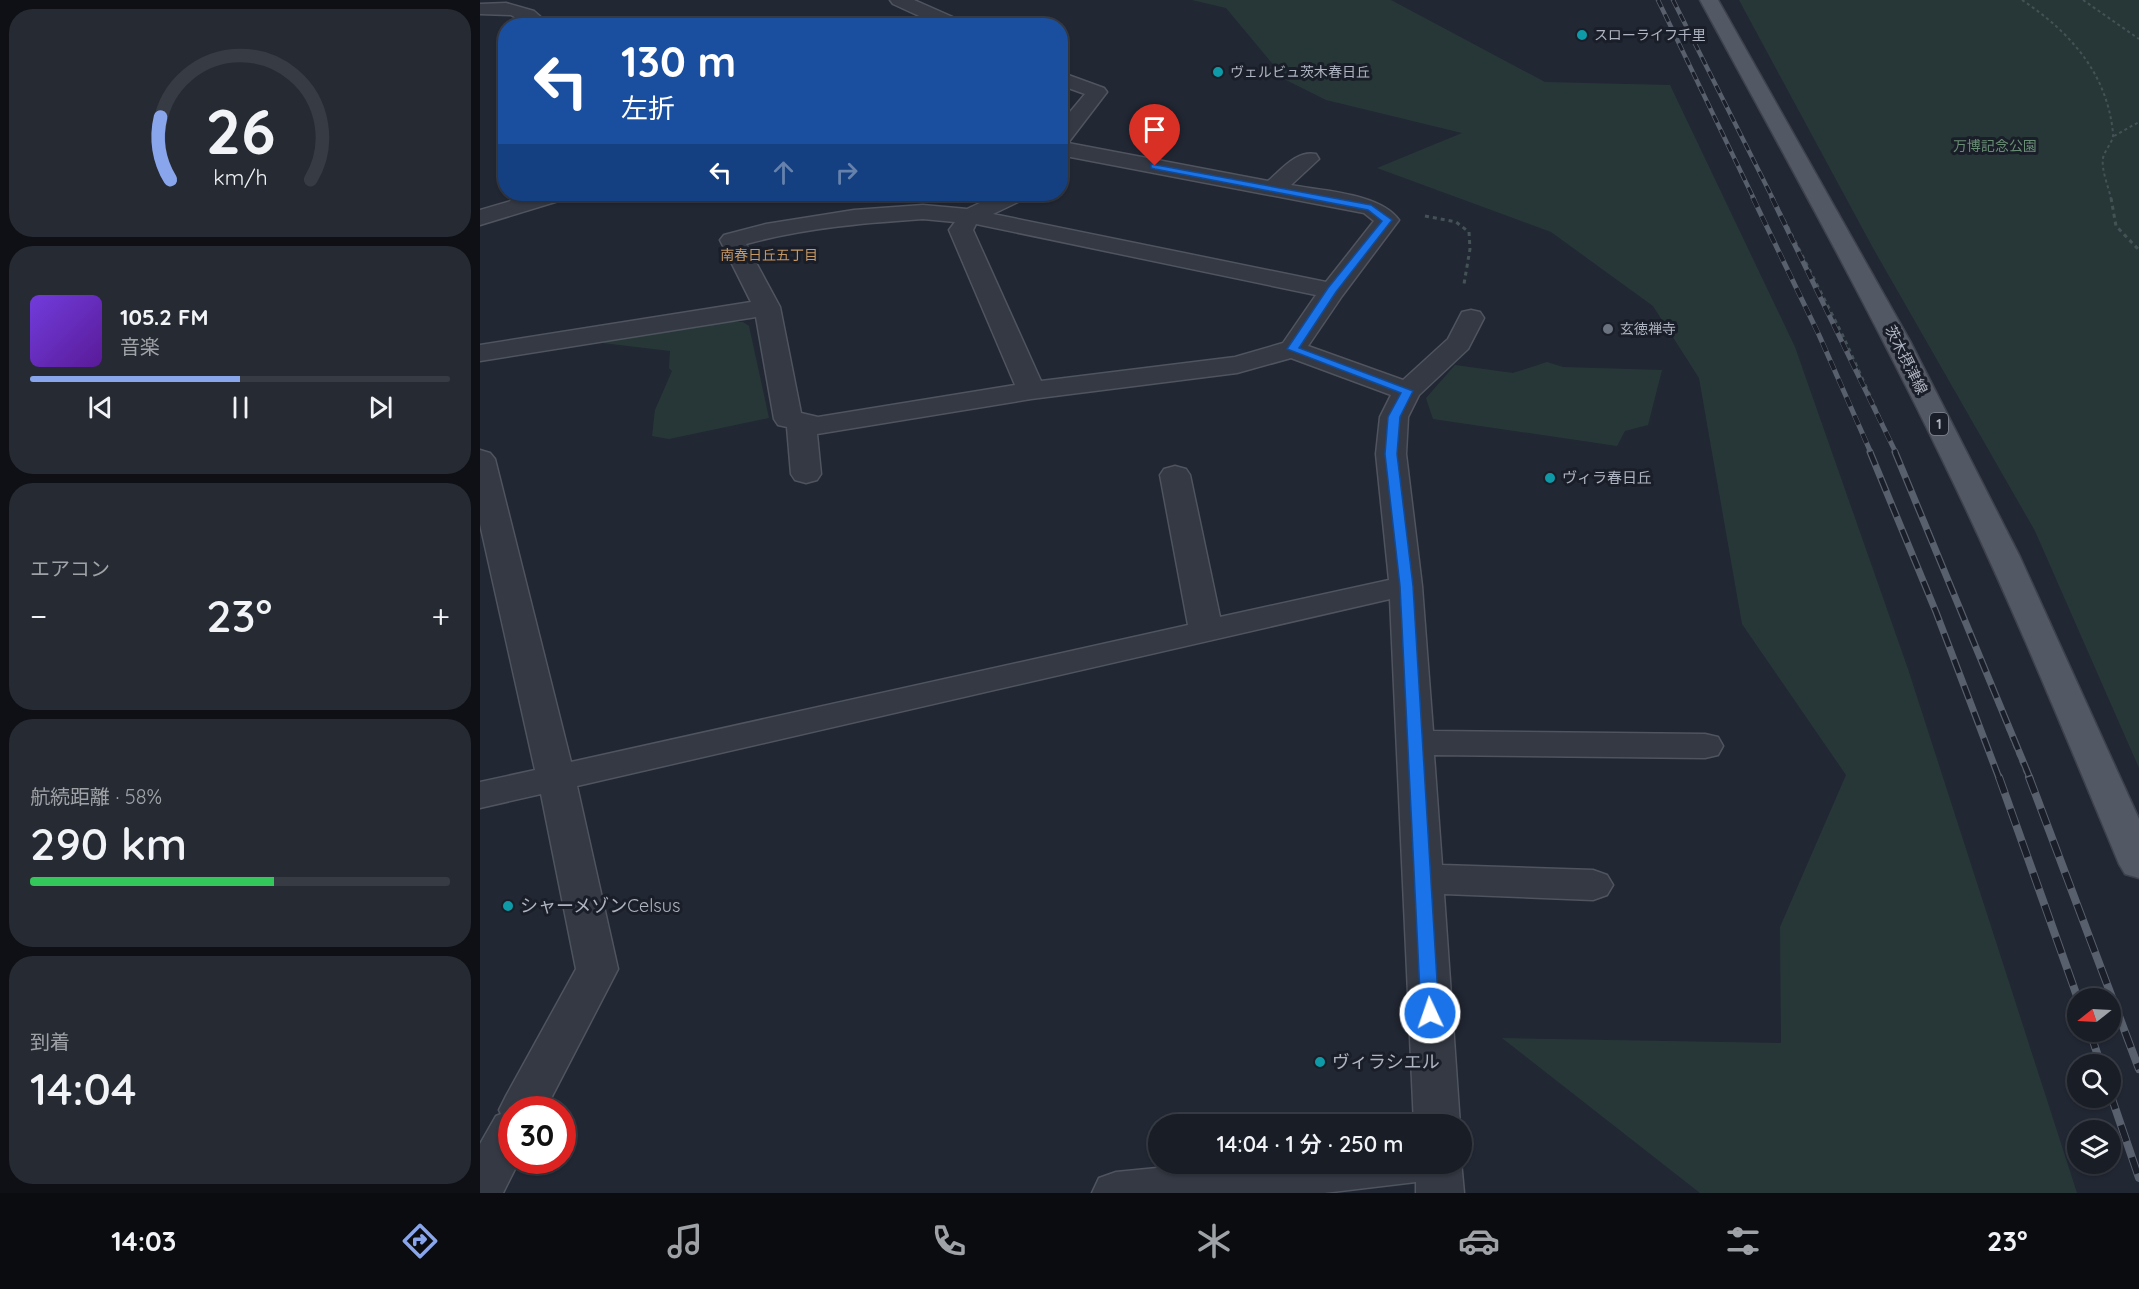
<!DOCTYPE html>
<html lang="ja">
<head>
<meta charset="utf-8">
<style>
	body { margin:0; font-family:Quicksand,"Noto Sans JP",sans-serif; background:#262a32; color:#f1f3f6; height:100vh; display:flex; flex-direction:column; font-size:22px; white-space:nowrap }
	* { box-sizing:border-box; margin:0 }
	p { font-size:20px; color:#9fa2a7 }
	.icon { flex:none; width:33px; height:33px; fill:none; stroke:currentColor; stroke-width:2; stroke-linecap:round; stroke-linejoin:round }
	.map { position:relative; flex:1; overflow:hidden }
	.details { display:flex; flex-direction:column; gap:9px; padding:9px; background:#0e1015; width:480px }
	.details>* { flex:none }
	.banner { position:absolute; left:18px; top:18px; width:570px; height:183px; border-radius:24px; box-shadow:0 2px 4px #0004,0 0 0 2px #373b43; background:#1a4fa0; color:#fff; overflow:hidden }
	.needle { width:39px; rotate:252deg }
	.buttons { position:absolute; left:1587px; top:988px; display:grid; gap:12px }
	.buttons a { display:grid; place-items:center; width:54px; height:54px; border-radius:50%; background:#191d26; box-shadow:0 2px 4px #0004,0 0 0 2px #373b43; font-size:30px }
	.speed { position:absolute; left:18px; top:1096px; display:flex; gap:12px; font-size:30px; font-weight:700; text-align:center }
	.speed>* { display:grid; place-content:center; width:78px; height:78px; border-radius:50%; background:#191d26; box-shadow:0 2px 4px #0004,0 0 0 2px #373b43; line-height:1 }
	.speed .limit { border:9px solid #d22; background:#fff; color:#111 }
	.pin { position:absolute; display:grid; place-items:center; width:51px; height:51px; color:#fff; margin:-62px -26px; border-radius:50% 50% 50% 0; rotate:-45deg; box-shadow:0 0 6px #0007 }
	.pin .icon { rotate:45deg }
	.me { position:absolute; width:66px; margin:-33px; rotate:357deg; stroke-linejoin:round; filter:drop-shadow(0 0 4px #0008) }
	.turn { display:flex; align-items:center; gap:21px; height:126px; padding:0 24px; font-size:27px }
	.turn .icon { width:78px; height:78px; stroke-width:2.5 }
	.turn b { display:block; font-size:42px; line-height:51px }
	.lanes { display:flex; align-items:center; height:57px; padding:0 24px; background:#0003; justify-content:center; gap:30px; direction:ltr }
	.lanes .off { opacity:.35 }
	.big { font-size:45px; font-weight:600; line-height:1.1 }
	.details .widget { flex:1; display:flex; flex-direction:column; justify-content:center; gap:9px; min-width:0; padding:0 21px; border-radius:24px; background:#262a32 }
	.details .dial { align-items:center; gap:0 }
	.dial svg { height:156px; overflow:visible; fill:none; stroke:#373b43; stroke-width:7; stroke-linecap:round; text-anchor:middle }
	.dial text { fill:#f1f3f6; stroke:none }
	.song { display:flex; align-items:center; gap:18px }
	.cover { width:72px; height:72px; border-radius:9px; background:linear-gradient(135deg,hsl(260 70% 55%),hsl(270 70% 35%)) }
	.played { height:6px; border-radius:3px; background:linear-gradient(90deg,#89a5ec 50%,#373b43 50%) }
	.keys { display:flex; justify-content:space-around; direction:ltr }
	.heat { display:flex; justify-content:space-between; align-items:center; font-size:33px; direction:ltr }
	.charge { height:9px; border-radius:4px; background:linear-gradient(90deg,#34c759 58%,#373b43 0) }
	.trip { position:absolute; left:668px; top:1114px; width:324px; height:60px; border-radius:30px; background:#191d26; box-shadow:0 2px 4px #0004,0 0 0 2px #373b43; font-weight:600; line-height:60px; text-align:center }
	.menu { display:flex; height:96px; justify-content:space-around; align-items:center; background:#0a0c0f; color:#9fa2a7 }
	.menu .icon { width:42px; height:42px }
	.menu .current { color:#89a5ec }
	.menu b { font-size:27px; color:#f1f3f6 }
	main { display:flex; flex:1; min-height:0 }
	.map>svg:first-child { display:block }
	.green { fill:#273738 }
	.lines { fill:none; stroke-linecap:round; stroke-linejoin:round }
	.minor-casing { stroke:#4f545f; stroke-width:3 }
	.major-casing { stroke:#3e424d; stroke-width:3 }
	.path-far3 { stroke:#445256; stroke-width:2; stroke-dasharray:3 3; stroke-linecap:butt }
	.path-far2 { stroke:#445256; stroke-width:3; stroke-dasharray:4 4; stroke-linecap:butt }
	.path-far1 { stroke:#445256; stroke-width:4; stroke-dasharray:4.5 4.5; stroke-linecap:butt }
	.path { stroke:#445256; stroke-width:4.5; stroke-dasharray:6 6; stroke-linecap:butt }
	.minor { fill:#343944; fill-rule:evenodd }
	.major { fill:#525864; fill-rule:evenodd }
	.rail-far3-casing { stroke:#585f6d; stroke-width:4.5 }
	.rail-far2-casing { stroke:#585f6d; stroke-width:5 }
	.rail-far1-casing { stroke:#585f6d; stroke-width:7 }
	.rail-casing { stroke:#585f6d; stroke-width:8 }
	.rail-far3 { stroke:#1a1e28; stroke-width:3; stroke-dasharray:8; stroke-linecap:butt }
	.rail-far2 { stroke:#1a1e28; stroke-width:4; stroke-dasharray:10; stroke-linecap:butt }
	.rail-far1 { stroke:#1a1e28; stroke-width:4.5; stroke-dasharray:14; stroke-linecap:butt }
	.rail { stroke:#1a1e28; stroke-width:6; stroke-dasharray:17; stroke-linecap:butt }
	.route { fill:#1a73e8; stroke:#114b97; stroke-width:1.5 }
	.culture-dot { fill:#0f9aa8; stroke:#1a1e28; stroke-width:2 }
	.worship-dot { fill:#6b7280; stroke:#1a1e28; stroke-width:2 }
	.labels { text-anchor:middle; stroke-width:6; stroke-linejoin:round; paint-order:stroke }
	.far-poi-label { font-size:14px; fill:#aeb4c1; stroke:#1a1e28; text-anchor:start }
	.far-park-label { font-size:14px; fill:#698e75; stroke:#1a1e28 }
	.far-neighbourhood-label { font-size:14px; fill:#c69864; stroke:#1a1e28 }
	.shield { fill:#1a1e28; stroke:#828793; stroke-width:1.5 }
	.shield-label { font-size:14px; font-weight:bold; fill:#aeb4c1 }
	.street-label { font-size:15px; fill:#aeb4c1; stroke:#1a1e28 }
	.poi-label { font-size:15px; fill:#aeb4c1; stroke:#1a1e28; text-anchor:start }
	.near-poi-label { font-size:18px; fill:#aeb4c1; stroke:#1a1e28; text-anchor:start }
</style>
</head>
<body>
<main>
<section class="details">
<div class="widget dial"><svg viewBox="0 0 100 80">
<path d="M14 69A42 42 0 1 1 86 69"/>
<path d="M14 69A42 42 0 0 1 9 37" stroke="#89a5ec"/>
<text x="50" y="56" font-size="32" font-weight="700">26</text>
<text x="50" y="72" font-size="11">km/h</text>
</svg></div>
<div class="widget">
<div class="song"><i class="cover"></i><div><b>105.2 FM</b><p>音楽</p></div></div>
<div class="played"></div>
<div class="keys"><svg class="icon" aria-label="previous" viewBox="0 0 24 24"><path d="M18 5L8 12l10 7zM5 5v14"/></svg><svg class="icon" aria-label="pause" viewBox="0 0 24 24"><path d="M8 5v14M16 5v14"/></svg><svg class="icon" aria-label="next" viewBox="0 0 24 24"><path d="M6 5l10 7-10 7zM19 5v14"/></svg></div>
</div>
<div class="widget"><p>エアコン</p>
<div class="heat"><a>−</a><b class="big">23°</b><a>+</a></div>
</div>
<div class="widget"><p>航続距離 · 58%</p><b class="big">290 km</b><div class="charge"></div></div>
<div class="widget"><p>到着</p><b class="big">14:04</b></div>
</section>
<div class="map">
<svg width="1659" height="1193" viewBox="0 0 1659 1193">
	<rect width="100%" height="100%" fill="#212733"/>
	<g class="green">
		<polygon points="712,0 911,0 1065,82 1190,85 1315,347 1428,669 1597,1193 1220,1193 1022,1038 1301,1043 1300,927 1366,775 1262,624 1219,378 1173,306 1071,232 897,168 982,133 846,100 806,80 746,8"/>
		<polygon points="1259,0 1659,0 1659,768 1555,531 1393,248"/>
		<polygon points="247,322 263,322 269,326 289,418 189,439 172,436 175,410 192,371 189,368 190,351 114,342"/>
		<polygon points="1067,362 1083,367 1182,370 1168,425 1145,431 1137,446 953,419 946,398 975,365 1033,373"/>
	</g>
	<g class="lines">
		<g class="minor-casing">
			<g id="minor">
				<polygon points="410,0 434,0 484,22 486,26 461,26 413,4"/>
				<polygon points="26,3 54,11 71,26 50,26 31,15 0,14 0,4"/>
				<path d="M580,72l44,16 3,4 -39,51 200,38c14,-12 29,-31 48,-27l3,5 -28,26c31,6 89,8 108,35l-57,76 -34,50 95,34 45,-41 14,-27 9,-2 9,2 4,6 -16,31 -49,46 -11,22 -2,37 16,132 11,145 272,3 13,3 5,9 -5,9 -13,3 -271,-3 8,110 151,5 14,5 6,10 -6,10 -14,5 -149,-6 16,231h-46l-24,-526 -813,187 41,183 -73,141h-33v51h7l-16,32h-23v-49l16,-28 5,-2 -2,-4 7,-14 70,-127 -35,-175 -61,14v-26l55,-12 -55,-246v-74l10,3 5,6 76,303 617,-137 -28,-150 4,-6 11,-3 11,3 4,6 30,142 169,-37 -13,-126 4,-37 11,-22 -100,-37 -54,15 -206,26 -214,35 4,40 -4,6 -11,3 -11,-3 -4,-6 -4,-47 -9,-2 -4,-6 -18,-102 -276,44v-16l271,-43 -31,-62 4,-5 42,-11 88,-14 69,-5 44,4 32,-15h28l-3,5 -31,15 333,68 48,-61 -10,-8 -304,-58v-31l25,-30 -25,-9zM443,219l32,3 -6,8 66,155 -197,32 -17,-4 -21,-106 -34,-63c58,-16 118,-21 177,-25zM496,224l340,71 -33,48 -48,14 -194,24 -68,-151z"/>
				<polygon points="55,194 88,194 85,199 0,225 0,210"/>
				<polygon points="981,1161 984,1193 936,1193 936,1182 844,1193 612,1193 619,1178 636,1172 718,1164 981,1164"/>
			</g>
		</g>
		<g class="major-casing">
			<path id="major" d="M1220,0h18l192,341 110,216 119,262v59l-14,-4 -6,-10c-57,-137 -113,-274 -178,-407 -75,-155 -159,-306 -241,-457z"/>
		</g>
		<g class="path-far3">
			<path d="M1542,0c48,32 85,73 91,133 1,9 -8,16 -10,25 -2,12 6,30 8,41"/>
			<polyline points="1603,0 1659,39"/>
			<polyline points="1634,136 1659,122"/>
			<polyline points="1287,185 1294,199"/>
		</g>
		<g class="path-far2">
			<polyline points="1293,198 1363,336 1416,453"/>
			<polyline points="1631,198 1636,226 1659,250"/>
			<polyline points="945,216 976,222 989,232 990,249 984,284"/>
		</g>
		<polyline class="path-far1" points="1416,452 1548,778"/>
		<polyline class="path" points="1548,777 1659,1072"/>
		<use href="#minor" class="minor"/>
		<use href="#major" class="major"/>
		<g class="rail-far3-casing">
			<g id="rail-far3">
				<polyline points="1178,0 1274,199"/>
				<polyline points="1193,0 1293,199"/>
			</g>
		</g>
		<g class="rail-far2-casing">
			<g id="rail-far2">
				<polyline points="1273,198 1339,335 1391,453"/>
				<polyline points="1292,198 1416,453"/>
			</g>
		</g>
		<g class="rail-far1-casing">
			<g id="rail-far1">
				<polyline points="1390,452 1456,612 1519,778"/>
				<polyline points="1415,452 1550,778"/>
			</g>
		</g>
		<g class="rail-casing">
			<g id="rail">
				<polyline points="1519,777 1598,999"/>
				<polyline points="1549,777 1659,1069"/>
				<polyline points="1610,1032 1621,1065"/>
				<polyline points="1630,1093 1659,1178"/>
			</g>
		</g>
		<use href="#rail-far3" class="rail-far3"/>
		<use href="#rail-far2" class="rail-far2"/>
		<use href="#rail-far1" class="rail-far1"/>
		<use href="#rail" class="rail"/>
	</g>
	<polygon class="route" points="671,164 891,205 912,220 856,292 819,348 933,391 920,417 917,454 933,586 959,1013 956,1018 950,1020 944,1018 941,1013 920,586 905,454 908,417 921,393 807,349 848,288 902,221 888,210 675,169 671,168"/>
	<g class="culture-dot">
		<circle cx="1102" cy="35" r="6"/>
		<circle cx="738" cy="72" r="6"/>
		<circle cx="1070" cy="478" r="6"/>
		<circle cx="28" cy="906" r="6"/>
		<circle cx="840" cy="1062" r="6"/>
	</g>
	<circle class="worship-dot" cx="1128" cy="329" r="6"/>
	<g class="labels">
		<g class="far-poi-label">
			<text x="1114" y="40">スローライフ千里</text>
			<text x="750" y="77">ヴェルビュ茨木春日丘</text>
			<text x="1140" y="334">玄徳禅寺</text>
		</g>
		<g class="far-park-label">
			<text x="1515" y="151">万博記念公園</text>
		</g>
		<g class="far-neighbourhood-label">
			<text x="289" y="260">南春日丘五丁目</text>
		</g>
		<rect class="shield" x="1450" y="413" width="18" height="22" rx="4.5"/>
		<g class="shield-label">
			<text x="1459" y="429">1</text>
		</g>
		<g class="street-label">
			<text transform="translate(1426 360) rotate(63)" y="5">茨木摂津線</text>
		</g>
		<g class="poi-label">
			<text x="1082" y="483">ヴィラ春日丘</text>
		</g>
		<g class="near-poi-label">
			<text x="40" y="912">シャーメゾンCelsus</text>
			<text x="852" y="1068">ヴィラシエル</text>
		</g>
	</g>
</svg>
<div class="buttons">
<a><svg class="needle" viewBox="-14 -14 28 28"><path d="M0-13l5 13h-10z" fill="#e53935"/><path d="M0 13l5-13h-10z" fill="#9fa2a7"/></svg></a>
<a><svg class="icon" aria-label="search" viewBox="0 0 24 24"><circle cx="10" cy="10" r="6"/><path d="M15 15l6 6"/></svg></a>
<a><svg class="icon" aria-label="layers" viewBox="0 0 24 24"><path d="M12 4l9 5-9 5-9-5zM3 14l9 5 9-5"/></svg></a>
</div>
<div class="speed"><div class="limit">30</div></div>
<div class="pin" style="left:675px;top:166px;background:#d93025"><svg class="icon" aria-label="arrive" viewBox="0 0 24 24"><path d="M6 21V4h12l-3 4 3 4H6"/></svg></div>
<svg class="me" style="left:950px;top:1013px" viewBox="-20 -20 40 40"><circle r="17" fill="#1a73e8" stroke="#fff" stroke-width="3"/><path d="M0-11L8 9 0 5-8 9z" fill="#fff"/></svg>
<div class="trip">14:04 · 1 分 · 250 m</div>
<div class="banner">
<div class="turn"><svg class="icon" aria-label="left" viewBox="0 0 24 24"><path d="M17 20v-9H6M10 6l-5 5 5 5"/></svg><div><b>130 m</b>左折</div></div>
<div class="lanes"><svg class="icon" aria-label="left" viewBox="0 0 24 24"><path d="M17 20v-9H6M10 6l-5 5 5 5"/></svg><svg class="icon off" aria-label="ahead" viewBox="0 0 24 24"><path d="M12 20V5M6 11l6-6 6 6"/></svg><svg class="icon off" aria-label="right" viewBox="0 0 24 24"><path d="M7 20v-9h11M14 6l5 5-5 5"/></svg></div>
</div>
</div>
</main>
<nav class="menu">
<b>14:03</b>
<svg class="icon current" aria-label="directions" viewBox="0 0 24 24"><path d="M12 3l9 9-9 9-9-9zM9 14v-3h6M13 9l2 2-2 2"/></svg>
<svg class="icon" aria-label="music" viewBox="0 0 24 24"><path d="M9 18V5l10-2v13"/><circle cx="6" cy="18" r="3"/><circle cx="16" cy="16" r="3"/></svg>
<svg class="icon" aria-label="phone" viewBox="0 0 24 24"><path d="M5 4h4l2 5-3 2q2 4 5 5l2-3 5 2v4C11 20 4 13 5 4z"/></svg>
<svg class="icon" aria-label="climate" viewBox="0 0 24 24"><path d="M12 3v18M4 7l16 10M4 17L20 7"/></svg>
<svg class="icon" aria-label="car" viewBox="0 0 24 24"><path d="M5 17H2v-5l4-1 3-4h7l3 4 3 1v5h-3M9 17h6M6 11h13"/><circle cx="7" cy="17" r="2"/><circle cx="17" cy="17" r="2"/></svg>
<svg class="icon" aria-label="filters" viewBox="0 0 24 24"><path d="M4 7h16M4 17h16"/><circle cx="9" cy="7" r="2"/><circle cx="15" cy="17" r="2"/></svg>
<b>23°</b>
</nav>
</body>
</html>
